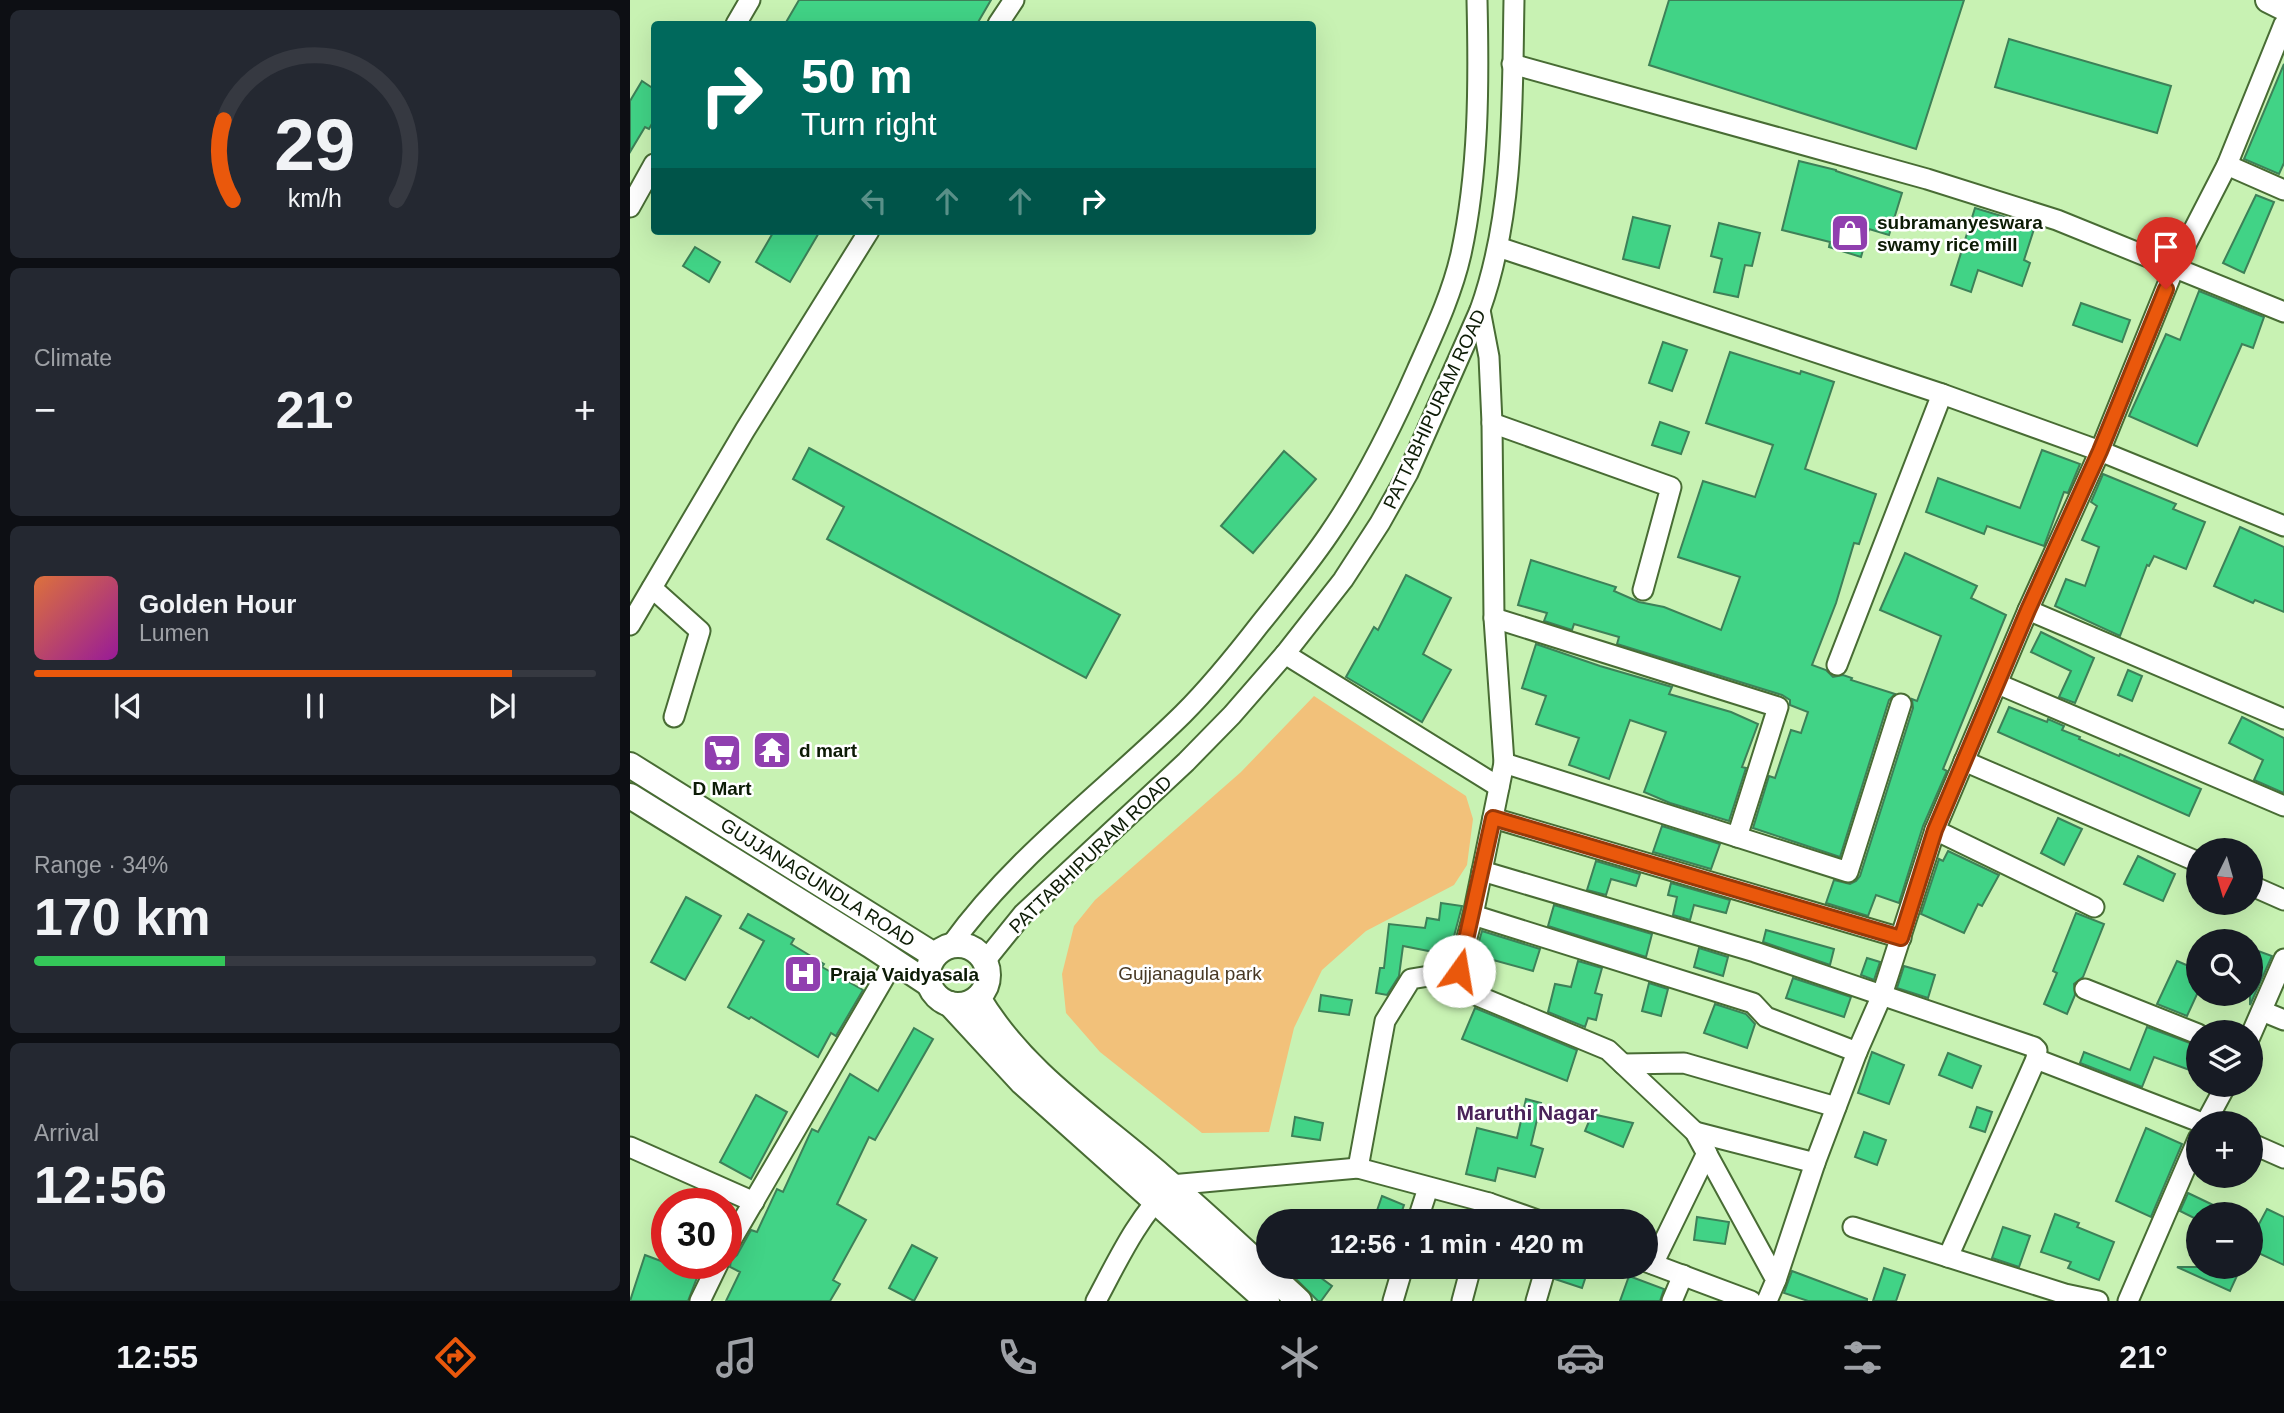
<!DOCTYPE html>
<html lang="en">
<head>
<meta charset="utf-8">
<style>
	body { margin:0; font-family:Arial,sans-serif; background:#242831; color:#f1f3f6; height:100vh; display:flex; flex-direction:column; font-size:26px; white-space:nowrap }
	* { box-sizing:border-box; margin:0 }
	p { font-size:23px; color:#9ea1a6 }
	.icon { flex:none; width:38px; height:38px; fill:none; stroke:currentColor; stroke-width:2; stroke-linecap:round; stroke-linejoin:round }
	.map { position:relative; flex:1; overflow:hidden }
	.panel { display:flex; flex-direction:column; gap:10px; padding:10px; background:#0d0f14; width:630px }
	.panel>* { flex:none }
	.guide { position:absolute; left:21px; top:21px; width:665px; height:214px; border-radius:7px; box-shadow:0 7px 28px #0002; background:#00695c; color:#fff; overflow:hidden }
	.needle { width:46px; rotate:185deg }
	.tools { position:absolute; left:1556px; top:838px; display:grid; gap:14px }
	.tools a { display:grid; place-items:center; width:77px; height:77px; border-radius:50%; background:#171b24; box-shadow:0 7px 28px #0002; font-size:35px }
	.speed { position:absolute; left:21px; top:1188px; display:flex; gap:14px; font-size:35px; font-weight:700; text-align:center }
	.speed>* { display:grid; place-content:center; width:91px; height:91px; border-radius:50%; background:#171b24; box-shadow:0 7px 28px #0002; line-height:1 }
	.speed .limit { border:10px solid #d22; background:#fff; color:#111 }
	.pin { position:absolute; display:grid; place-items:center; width:60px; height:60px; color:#fff; margin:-72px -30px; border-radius:50% 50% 50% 0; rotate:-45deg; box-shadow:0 0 7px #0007 }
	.pin .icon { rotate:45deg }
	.me { position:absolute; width:77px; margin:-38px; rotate:13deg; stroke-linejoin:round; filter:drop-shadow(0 0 5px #0008) }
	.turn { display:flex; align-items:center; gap:24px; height:147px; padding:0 35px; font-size:32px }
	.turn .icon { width:91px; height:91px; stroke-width:2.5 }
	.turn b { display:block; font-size:49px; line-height:60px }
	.lanes { display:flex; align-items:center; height:66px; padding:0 35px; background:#0003; justify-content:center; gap:35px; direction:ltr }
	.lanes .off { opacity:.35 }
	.big { font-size:52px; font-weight:600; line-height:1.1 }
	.panel .card { flex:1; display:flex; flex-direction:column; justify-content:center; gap:10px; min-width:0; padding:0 24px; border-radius:10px; background:#242831 }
	.panel .dial { align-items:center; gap:0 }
	.dial svg { height:182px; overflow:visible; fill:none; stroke:#363941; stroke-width:7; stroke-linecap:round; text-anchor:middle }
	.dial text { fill:#f1f3f6; stroke:none }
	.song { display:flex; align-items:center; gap:21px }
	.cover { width:84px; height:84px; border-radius:10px; background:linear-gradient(135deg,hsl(20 70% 55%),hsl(300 70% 35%)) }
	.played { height:7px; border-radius:4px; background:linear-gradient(90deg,#ea580c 85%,#363941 85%) }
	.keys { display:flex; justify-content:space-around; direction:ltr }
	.heat { display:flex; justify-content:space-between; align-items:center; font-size:38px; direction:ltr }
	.charge { height:10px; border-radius:5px; background:linear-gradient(90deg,#34c759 34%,#363941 0) }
	.trip { position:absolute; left:626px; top:1209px; width:402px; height:70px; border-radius:35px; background:#171b24; box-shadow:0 7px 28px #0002; font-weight:600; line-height:70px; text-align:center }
	.tabs { display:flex; height:112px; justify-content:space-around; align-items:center; background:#090b0e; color:#9ea1a6 }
	.tabs .icon { width:49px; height:49px }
	.tabs .on { color:#ea580c }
	.tabs b { font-size:32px; color:#f1f3f6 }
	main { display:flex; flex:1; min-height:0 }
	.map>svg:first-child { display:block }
	.green { fill:#f2c17a }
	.building { fill:#41d386; stroke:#3d8158; stroke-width:2 }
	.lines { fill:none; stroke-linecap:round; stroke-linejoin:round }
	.minor-casing { stroke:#486c34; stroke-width:23 }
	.major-casing { stroke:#486c34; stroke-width:28 }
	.minor { stroke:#fff; stroke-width:19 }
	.major { stroke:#fff; stroke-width:24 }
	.route-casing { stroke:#983908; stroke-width:18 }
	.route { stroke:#ea580c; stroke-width:12 }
	.labels { text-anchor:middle; stroke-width:5; stroke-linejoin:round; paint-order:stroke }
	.poi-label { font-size:19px; font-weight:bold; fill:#0c1b05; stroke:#fff; text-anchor:start }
	.street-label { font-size:19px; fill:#0c1b05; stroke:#fff }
	.park-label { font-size:19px; fill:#483925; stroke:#fff }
	.neighbourhood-label { font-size:21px; font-weight:bold; fill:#4a2359; stroke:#fff }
</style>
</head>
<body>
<main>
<section class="panel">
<div class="card dial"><svg viewBox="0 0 100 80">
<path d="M14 69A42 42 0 1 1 86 69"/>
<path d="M14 69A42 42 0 0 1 10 34" stroke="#ea580c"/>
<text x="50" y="56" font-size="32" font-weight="700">29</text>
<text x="50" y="72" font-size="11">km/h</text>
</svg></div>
<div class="card"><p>Climate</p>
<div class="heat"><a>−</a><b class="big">21°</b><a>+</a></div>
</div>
<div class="card">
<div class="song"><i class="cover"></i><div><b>Golden Hour</b><p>Lumen</p></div></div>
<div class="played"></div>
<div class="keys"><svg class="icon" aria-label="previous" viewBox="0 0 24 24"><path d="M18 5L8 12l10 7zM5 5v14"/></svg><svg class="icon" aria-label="pause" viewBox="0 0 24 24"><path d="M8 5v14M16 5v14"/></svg><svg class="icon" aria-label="next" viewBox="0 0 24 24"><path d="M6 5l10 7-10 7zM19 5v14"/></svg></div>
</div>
<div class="card"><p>Range · 34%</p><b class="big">170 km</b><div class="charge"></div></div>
<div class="card"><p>Arrival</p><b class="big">12:56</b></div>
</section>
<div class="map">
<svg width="1654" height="1301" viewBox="0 0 1654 1301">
	<rect width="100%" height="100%" fill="#c8f2b3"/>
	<polygon class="green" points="684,696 836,796 843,819 837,865 824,885 736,931 692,970 664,1028 639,1132 572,1133 470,1052 436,1013 432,974 444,926 465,900 611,772"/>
	<g class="building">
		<polygon points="169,0 361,0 347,24 155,24"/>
		<polygon points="1039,0 1334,0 1286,149 1019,65"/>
		<polygon points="1379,39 1541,86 1527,133 1365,87"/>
		<polygon points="1654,64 1654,163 1649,174 1614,159"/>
		<polygon points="12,81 24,89 24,120 19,129 15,127 0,152 0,101"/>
		<polygon points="1169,161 1206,170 1206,171 1272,193 1259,235 1239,229 1231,257 1199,247 1200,242 1152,230"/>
		<polygon points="1626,195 1644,202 1614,273 1593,263"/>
		<polygon points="1345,208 1405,226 1394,260 1400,263 1392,286 1348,270 1341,292 1321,285"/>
		<polygon points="1003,217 1040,226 1029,268 993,259"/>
		<polygon points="1089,223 1130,233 1122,266 1115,265 1108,297 1084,292 1092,259 1081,256"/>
		<polygon points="144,231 190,231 160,282 126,262"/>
		<polygon points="65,247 90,262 79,282 53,266"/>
		<polygon points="1569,291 1634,317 1623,348 1612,344 1567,446 1499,416 1536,334 1550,340"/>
		<polygon points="1451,303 1500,320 1492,342 1443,325"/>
		<polygon points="1033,342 1057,350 1042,391 1019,383"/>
		<polygon points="1100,352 1170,374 1171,371 1204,382 1175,469 1246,494 1229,544 1224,543 1206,603 1182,665 1196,670 1203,677 1213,675 1222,678 1221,680 1265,694 1259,700 1210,857 1123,828 1139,776 1145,778 1161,730 1171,733 1178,712 1160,705 1160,700 1152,695 987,644 989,637 944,624 942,630 914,621 917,613 888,605 901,560 986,587 984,591 1009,602 1034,607 1091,630 1110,577 1048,557 1073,481 1125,497 1143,445 1076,423"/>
		<polygon points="1030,422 1059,432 1051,454 1022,445"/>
		<polygon points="179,448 490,615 456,678 197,539 214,507 163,479"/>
		<polygon points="1412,450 1450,464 1438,493 1434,492 1414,546 1357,526 1354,534 1296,512 1308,478 1390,508"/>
		<polygon points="654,451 686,479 623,553 591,526"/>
		<polygon points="1473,474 1546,504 1543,509 1575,522 1556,569 1524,556 1519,566 1517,565 1490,636 1425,606 1436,579 1455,586 1469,547 1452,540 1467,506 1461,502"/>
		<polygon points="1610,527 1654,547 1654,612 1625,600 1623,603 1584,586"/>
		<polygon points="1275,553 1347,586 1341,598 1376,615 1313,769 1317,771 1293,826 1269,903 1246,895 1238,916 1196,903 1204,880 1220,884 1226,881 1230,876 1283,708 1282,699 1287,701 1311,636 1250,610"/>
		<polygon points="776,575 821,598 793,654 821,670 792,722 716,677 744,627 748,630"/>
		<polygon points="1411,632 1464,658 1445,703 1429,697 1441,671 1401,652"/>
		<polygon points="906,644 970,666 1042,687 1039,694 1101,712 1128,724 1112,767 1116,768 1099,821 1040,803 1014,792 1036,732 1000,720 979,779 939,765 949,738 906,724 916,696 892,688"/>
		<polygon points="1498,670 1512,676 1502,701 1488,695"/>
		<polygon points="1379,707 1417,722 1418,719 1434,726 1432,730 1450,737 1449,739 1489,756 1490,754 1571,789 1559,816 1368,732"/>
		<polygon points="1612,717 1654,738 1654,793 1624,780 1633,760 1599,743"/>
		<polygon points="1428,818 1452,829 1434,865 1411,853"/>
		<polygon points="1032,826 1090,844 1081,869 1023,852"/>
		<polygon points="1318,851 1369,875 1352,906 1348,904 1334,933 1291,914 1309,859 1313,861"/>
		<polygon points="1508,856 1545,874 1533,901 1494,884"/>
		<polygon points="966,861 1010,874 1006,886 981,879 976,895 957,890"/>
		<polygon points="1041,883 1100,900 1096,913 1064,905 1060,920 1043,915 1047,897 1038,895"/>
		<polygon points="56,897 91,916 55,980 21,962"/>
		<polygon points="811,903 832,906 819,955 773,946 769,976 757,995 746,993 750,968 754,968 759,924 795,928 797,918 809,920"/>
		<polygon points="924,905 1022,934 1016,957 918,926"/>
		<polygon points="1446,913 1474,924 1453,977 1444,984 1445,995 1437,1014 1414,1004 1427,973 1423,971"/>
		<polygon points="118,914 164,939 161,944 194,964 192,967 233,990 206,1036 201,1033 188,1057 121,1017 119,1019 98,1007 134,941 110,928"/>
		<polygon points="1136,930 1204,949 1200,965 1133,942"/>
		<polygon points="852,931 910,949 903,971 845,955"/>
		<polygon points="1069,948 1098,957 1093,976 1064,967"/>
		<polygon points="1620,948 1642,956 1620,1005"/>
		<polygon points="1237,958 1250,962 1244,980 1231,975"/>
		<polygon points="948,961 972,968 965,993 972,995 966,1020 958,1018 955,1027 918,1012 925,984 941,987"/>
		<polygon points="1547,961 1568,970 1568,992 1557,1016 1527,1004"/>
		<polygon points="1274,966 1305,975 1298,998 1267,988"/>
		<polygon points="1163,978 1221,997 1214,1017 1156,998"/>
		<polygon points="1019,983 1038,989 1031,1016 1012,1011"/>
		<polygon points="691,995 722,1000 719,1015 689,1011"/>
		<polygon points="1085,1004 1116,1014 1125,1024 1117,1048 1074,1033"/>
		<polygon points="845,1008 947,1050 937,1081 832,1039"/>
		<polygon points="1517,1027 1568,1046 1568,1073 1524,1057 1512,1087 1450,1063 1454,1052 1500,1070"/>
		<polygon points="284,1028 303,1039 245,1140 239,1137 207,1204 236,1220 203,1280 210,1284 200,1301 96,1301 110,1272 100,1267 101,1260 107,1255 121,1230 127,1232 147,1189 153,1192 182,1129 188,1132 220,1074 248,1091"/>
		<polygon points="1242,1052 1274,1065 1259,1104 1228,1093"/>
		<polygon points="1318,1053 1351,1066 1342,1088 1309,1075"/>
		<polygon points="126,1095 157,1112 121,1179 90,1162"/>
		<polygon points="896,1099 911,1103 901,1145 913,1149 905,1177 868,1168 865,1181 836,1174 847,1128 887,1138"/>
		<polygon points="1347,1107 1362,1112 1355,1132 1340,1127"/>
		<polygon points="962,1114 1003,1123 993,1147 955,1131"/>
		<polygon points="665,1117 693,1123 690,1140 662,1136"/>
		<polygon points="1516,1128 1552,1144 1521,1217 1486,1201"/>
		<polygon points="1234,1132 1256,1140 1247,1165 1225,1157"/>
		<polygon points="1558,1193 1602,1214 1568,1214 1568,1220 1550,1211"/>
		<polygon points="752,1196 774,1205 768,1222 743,1222"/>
		<polygon points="1637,1209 1654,1217 1654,1265 1620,1249 1620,1241"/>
		<polygon points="1425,1214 1449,1223 1447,1227 1484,1242 1469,1280 1438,1268 1441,1262 1411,1252"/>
		<polygon points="1067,1217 1099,1222 1095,1244 1064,1240"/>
		<polygon points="1373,1227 1400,1236 1389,1267 1362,1258"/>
		<polygon points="282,1245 307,1258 284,1301 259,1288"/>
		<polygon points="15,1255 68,1275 58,1301 0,1301"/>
		<polygon points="654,1267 676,1267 702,1286 691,1301 688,1301"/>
		<polygon points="928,1267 959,1267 952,1288 925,1279"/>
		<polygon points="1547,1267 1611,1267 1600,1291"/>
		<polygon points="1254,1268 1275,1275 1266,1301 1243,1301"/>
		<polygon points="1162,1271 1237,1299 1237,1301 1178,1301 1154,1293"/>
		<polygon points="999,1276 1034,1289 1030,1301 990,1301"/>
	</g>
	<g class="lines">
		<g class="minor-casing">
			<g id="minor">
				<polyline points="106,24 120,0"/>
				<polyline points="368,24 384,0"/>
				<polyline points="882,64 1297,179 1427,220 1654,312"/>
				<polyline points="1597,165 1654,190"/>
				<polyline points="0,207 24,164"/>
				<polyline points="868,247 1312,394 1470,451 1654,526"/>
				<polyline points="850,310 859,357 862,423 864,618 874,763 843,915 824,986 978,1050 1065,1132 1146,1280 1137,1301"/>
				<polyline points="862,423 1041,487 1013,590"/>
				<polyline points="22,588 70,631 44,717"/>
				<polyline points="1398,610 1654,719"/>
				<polyline points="864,618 1148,707 1107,837"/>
				<polyline points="0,625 115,430 239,231"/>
				<polyline points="655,654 869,787"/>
				<polyline points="1207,665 1312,394"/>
				<polyline points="1368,684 1654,806"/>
				<polyline points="1334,761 1568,862"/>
				<polyline points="874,763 1218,872 1271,704"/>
				<polyline points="863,818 1271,938"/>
				<polyline points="1305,830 1464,907"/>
				<polyline points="852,871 1125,952 1404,1047 1407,1050 1406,1059 1318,1257"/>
				<polyline points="1620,885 1654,900"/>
				<polyline points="843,915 1123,1003 1136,1017 1227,1052"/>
				<path d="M321,945c65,-90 154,-154 232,-231 28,-28 53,-59 77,-90 24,-30 48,-59 69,-90 35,-51 63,-107 88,-164 17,-38 35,-76 44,-116 18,-83 18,-170 16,-254"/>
				<path d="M355,961l38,-47 163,-152 46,-47 53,-61 58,-74 37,-57 28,-50 72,-163c35,-98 32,-207 34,-310"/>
				<polyline points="1455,989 1568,1034"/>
				<polyline points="1632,1011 1654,1020"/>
				<polyline points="1620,1037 1654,959"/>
				<polyline points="1406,1059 1575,1124"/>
				<polyline points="993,1064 1054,1063 1206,1107"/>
				<polyline points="1575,1124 1596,1085"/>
				<polyline points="1065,1132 1185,1163"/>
				<polyline points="1620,1143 1654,1158"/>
				<polyline points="0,1147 124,1202"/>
				<polyline points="728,1168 755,1021 781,979 829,971"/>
				<polyline points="787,1222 798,1188"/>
				<polyline points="854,1222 859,1203"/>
				<polyline points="1223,1227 1435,1294 1468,1301"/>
				<polyline points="96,1249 264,961"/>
				<polyline points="1017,1262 1121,1301"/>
				<polyline points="1023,1264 1077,1153"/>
				<polyline points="1146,1280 1185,1163 1227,1052 1252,995 1305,830 1398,610 1470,451 1545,266 1597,165 1654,24"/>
				<polyline points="70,1301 88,1264"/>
				<path d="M466,1301c22,-41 41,-83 75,-116l187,-17 131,35 54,19"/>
				<polyline points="763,1301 773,1267"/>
				<polyline points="832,1301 841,1267"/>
				<polyline points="906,1301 916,1267"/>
				<polyline points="1042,1301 1053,1275"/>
				<polyline points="1498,1301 1568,1139"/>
			</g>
		</g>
		<g class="major-casing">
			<g id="major">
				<polyline points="1638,0 1654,8"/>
				<polyline points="0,765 304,955"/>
				<polyline points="0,796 240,945 299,984"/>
				<circle cx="328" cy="975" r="30"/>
				<path d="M348,998c45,75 117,121 183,178 47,40 92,83 138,125"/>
				<polyline points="320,1004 392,1082 637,1301"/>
			</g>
		</g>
		<use href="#minor" class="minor"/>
		<use href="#major" class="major"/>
	</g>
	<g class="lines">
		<g class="route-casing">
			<polyline id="route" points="829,971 863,818 1271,938 1305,830 1398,610 1470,451 1536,289"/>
		</g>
		<use href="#route" class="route"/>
	</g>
	<defs>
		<g id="shop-square" transform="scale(2.0125)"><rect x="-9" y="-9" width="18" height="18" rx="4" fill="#903faf" stroke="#fff"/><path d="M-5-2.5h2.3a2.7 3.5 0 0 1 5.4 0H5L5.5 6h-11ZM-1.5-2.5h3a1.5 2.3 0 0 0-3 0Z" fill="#fff"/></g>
		<g id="temple-square" transform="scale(2.0125)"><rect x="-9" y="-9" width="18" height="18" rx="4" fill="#903faf" stroke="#fff"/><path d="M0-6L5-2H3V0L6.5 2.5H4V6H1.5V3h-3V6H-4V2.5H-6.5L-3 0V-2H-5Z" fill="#fff"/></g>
		<g id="supermarket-square" transform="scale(2.0125)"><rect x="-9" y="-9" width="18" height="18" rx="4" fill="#903faf" stroke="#fff"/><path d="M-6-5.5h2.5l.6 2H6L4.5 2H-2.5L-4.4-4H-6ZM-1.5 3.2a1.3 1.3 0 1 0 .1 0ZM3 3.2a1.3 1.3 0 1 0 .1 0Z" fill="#fff"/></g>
		<g id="hospital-square" transform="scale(2.0125)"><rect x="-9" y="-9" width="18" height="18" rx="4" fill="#903faf" stroke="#fff"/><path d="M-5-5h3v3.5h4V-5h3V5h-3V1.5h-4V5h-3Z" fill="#fff"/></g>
	</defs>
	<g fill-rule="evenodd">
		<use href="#shop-square" x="1220" y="233"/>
		<use href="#temple-square" x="142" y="750"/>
		<use href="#supermarket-square" x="92" y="753"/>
		<use href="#hospital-square" x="173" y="974"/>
	</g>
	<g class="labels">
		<g class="poi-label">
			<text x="1247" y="229">subramanyeswara<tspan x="1247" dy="22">swamy rice mill</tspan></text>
			<text x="169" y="757">d mart</text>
			<text x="92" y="795" text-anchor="middle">D Mart</text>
			<text x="200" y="981">Praja Vaidyasala</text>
		</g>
		<g class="street-label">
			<text transform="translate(804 409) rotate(-65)" y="7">PATTABHIPURAM ROAD</text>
			<text transform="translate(460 854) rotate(-44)" y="7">PATTABHIPURAM ROAD</text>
			<text transform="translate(188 882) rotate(32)" y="7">GUJJANAGUNDLA ROAD</text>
		</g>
		<g class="park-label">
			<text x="560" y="980">Gujjanagula park</text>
		</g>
		<g class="neighbourhood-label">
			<text x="897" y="1120">Maruthi Nagar</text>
		</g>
	</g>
</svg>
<div class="tools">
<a><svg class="needle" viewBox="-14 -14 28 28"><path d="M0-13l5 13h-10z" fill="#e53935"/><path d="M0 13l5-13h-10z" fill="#9ea1a6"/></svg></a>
<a><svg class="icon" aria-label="search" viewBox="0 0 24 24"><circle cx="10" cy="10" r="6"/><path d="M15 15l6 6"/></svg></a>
<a><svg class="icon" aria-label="layers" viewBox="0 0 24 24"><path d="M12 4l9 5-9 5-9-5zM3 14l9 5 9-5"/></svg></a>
<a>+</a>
<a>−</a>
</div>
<div class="speed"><div class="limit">30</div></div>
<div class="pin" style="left:1536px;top:289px;background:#d93025"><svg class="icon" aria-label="arrive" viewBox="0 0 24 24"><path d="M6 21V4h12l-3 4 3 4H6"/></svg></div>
<svg class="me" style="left:829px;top:971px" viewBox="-20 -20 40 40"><circle r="19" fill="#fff"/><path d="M0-13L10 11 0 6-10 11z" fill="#ea580c"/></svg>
<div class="trip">12:56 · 1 min · 420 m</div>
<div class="guide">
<div class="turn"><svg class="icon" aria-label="right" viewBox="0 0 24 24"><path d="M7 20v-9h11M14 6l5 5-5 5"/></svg><div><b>50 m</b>Turn right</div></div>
<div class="lanes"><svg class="icon off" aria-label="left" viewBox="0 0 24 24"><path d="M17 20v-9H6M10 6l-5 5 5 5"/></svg><svg class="icon off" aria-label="ahead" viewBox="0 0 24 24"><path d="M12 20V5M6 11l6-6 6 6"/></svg><svg class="icon off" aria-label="ahead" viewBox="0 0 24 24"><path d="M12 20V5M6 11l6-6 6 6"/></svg><svg class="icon" aria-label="right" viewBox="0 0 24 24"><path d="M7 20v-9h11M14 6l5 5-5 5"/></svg></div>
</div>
</div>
</main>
<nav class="tabs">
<b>12:55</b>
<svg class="icon on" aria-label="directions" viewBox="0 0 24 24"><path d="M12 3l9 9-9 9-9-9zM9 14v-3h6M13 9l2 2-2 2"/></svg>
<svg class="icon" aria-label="music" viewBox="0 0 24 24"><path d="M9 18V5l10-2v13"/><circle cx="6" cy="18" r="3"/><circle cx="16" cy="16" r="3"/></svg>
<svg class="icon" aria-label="phone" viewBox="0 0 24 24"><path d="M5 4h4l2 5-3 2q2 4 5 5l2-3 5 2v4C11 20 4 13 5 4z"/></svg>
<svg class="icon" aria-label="climate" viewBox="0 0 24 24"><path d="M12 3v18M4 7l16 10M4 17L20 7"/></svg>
<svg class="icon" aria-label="car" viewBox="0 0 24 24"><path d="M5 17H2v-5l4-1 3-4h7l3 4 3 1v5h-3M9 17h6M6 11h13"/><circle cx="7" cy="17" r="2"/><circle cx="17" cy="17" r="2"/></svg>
<svg class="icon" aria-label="filters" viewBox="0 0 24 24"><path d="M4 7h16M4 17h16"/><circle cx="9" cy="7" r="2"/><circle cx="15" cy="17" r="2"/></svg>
<b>21°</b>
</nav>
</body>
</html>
